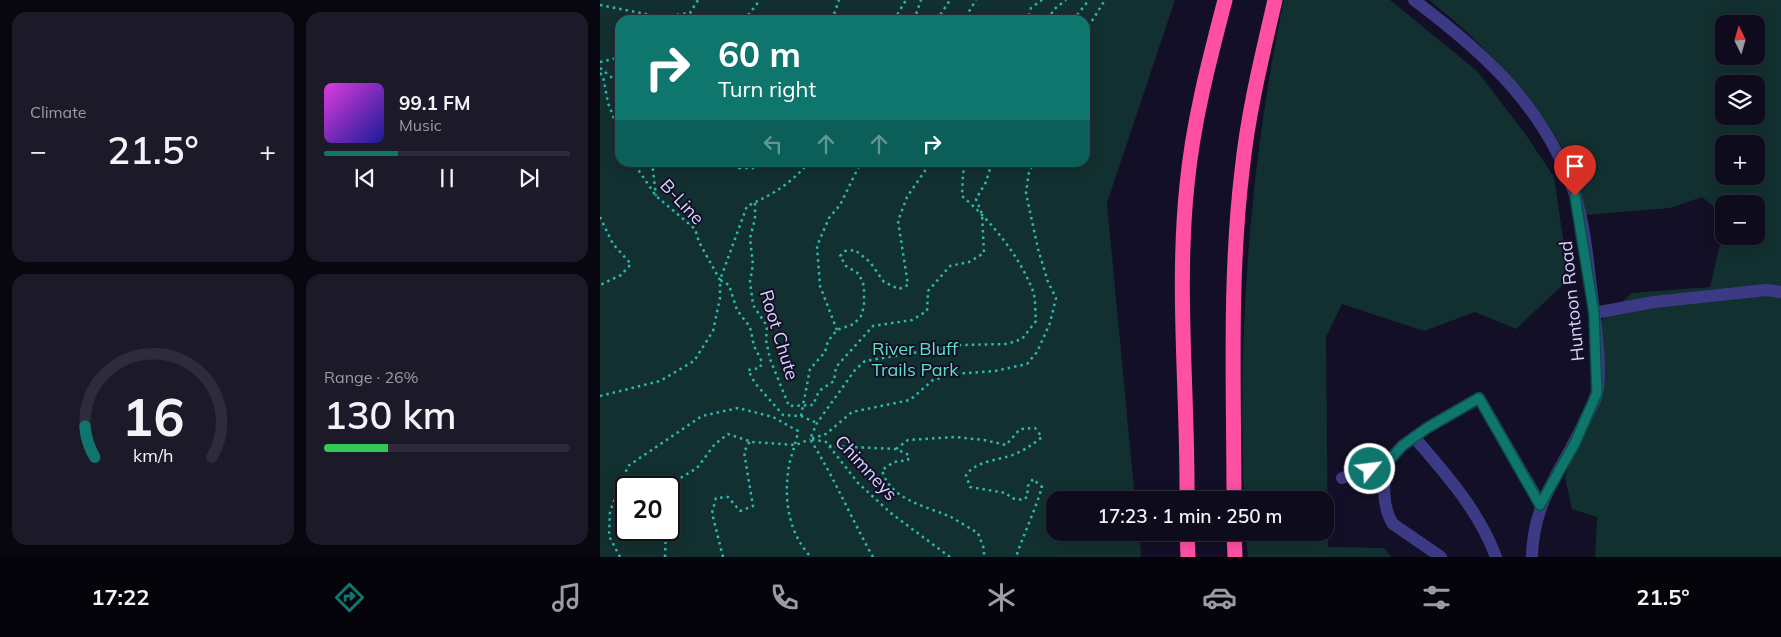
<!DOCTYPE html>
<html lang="en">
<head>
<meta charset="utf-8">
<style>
	body { margin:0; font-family:Mulish,sans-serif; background:#1c1929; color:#f1f3f6; height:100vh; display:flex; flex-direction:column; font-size:19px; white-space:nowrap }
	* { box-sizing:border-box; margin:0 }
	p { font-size:16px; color:#9b9ba3 }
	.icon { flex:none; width:28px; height:28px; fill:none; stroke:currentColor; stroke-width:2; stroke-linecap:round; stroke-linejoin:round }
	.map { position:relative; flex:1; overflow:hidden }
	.drawer { display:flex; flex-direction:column; gap:12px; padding:12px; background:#08060f; width:600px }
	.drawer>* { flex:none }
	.banner { position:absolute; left:15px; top:15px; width:475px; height:152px; border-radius:15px; box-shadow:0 2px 12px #0003,0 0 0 1px #2e2b3b; background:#0f766e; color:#fff; overflow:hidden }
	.needle { width:32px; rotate:355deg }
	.controls { position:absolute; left:1115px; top:15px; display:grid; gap:10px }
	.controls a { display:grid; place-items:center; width:50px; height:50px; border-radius:10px; background:#0e0b1c; box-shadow:0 2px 12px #0003,0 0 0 1px #2e2b3b; font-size:25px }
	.speed { position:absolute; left:15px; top:476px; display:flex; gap:10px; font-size:25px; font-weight:700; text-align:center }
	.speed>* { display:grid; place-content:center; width:65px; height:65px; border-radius:50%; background:#0e0b1c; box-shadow:0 2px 12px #0003,0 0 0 1px #2e2b3b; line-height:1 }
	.speed .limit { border:2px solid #111; border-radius:8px; background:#fff; color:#111 }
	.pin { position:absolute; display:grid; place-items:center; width:42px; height:42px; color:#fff; margin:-51px -21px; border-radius:50% 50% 50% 0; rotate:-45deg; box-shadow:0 0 5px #0007 }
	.pin .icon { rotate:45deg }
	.me { position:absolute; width:55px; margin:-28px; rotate:61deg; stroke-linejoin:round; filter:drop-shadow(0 0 4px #0008) }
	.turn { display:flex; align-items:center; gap:18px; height:105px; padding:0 20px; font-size:22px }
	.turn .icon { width:65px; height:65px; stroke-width:2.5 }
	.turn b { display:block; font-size:35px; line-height:42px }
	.lanes { display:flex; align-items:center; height:48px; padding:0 20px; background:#0003; justify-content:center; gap:25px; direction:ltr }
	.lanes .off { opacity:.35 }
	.big { font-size:38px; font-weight:600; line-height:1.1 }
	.drawer .tile { flex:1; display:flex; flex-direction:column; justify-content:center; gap:8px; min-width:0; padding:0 18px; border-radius:15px; background:#1c1929 }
	.drawer .dial { align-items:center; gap:0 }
	.dial svg { height:130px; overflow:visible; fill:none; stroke:#2e2b3b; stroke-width:7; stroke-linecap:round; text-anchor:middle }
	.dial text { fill:#f1f3f6; stroke:none }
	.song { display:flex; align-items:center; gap:15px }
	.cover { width:60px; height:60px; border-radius:8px; background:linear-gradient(135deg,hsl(300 70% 55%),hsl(240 70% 35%)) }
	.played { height:5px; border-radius:2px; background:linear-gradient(90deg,#0f766e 30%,#2e2b3b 30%) }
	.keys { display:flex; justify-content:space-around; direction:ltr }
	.heat { display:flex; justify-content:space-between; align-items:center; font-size:28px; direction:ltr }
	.charge { height:8px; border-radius:4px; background:linear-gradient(90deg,#34c759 26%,#2e2b3b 0) }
	.drawer .tiles { flex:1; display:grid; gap:12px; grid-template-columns:repeat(2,1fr) }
	.trip { position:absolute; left:446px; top:491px; width:288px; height:50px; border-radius:15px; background:#0e0b1c; box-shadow:0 2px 12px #0003,0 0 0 1px #2e2b3b; font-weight:600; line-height:50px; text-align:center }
	.menu { display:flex; height:80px; justify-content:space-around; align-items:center; background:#06040b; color:#9b9ba3 }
	.menu .icon { width:35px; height:35px }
	.menu .current { color:#0f766e }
	.menu b { font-size:22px; color:#f1f3f6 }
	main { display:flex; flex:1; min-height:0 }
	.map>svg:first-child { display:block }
	.green { fill:#12302f; fill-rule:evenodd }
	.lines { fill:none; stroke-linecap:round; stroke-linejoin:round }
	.path { stroke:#2fb8b0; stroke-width:2.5; stroke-dasharray:2.5 4; stroke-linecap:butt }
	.minor { stroke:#3d3a85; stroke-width:12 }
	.highway { stroke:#ff4fa3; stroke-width:15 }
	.route-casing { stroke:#0a4d48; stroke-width:12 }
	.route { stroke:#0f766e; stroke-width:9 }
	.labels { text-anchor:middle; stroke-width:4; stroke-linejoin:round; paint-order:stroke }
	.street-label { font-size:18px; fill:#d9d4ff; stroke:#130f26 }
	.park-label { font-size:18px; fill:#5fe0c0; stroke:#130f26 }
</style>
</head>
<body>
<main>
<section class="drawer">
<div class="tiles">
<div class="tile"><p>Climate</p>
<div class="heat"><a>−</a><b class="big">21.5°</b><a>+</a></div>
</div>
<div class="tile">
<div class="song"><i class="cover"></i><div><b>99.1 FM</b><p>Music</p></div></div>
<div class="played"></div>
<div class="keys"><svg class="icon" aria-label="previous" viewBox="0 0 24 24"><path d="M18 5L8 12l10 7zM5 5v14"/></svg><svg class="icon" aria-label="pause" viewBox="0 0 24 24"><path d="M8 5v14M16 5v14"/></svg><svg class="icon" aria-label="next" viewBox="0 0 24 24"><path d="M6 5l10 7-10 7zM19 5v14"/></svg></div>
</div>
<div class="tile dial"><svg viewBox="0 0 100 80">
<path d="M14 69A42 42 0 1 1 86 69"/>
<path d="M14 69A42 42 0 0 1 8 50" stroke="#0f766e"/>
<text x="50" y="56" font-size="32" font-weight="700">16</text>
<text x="50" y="72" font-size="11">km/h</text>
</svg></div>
<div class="tile"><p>Range · 26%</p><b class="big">130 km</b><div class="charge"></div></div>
</div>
</section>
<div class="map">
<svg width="1181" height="557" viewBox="0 0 1181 557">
	<rect width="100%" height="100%" fill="#130f26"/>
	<g class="green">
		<path d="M0,0h575l-68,203 28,297h-80v32l84,1 2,24h-541zM20,20h465v142h-465zM26,488h43v42h-43z"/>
		<path d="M684,0h106l87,71 49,64 28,42 15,102 -53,50 -41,-17 -51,19 -82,-27 -16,33 2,210 56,1 7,9h-143l-2,-24 79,-1v-32h-81c-7,-165 6,-339 40,-500z"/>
		<path d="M829,0h352v557h-186l2,-40 -25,-8 -7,-31 26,-89 5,-64 36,-32 78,-6 14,-60v9h32v-32h-32v11l-22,-18 -32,11 -85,7c-4,-15 -6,-34 -13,-48 -29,-63 -89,-124 -143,-167zM1124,24h32v32h-32zM1124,84h32v32h-32zM1124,144h32v32h-32z"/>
	</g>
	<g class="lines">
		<g class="path">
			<polyline points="0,5 61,17 90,13 98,0"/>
			<polyline points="144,20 157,4 158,0"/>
			<polyline points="232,20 239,0"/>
			<polyline points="294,20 306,0"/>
			<polyline points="314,20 321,0"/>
			<polyline points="337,20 350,0"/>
			<polyline points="360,20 365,18 376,0"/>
			<polyline points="425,20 428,19 431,8 442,0"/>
			<polyline points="449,20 453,10 466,0"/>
			<polyline points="473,20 489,0"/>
			<polyline points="485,32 505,0"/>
			<polyline points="0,62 17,58 20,60"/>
			<polyline points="0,68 20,84"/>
			<polyline points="0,73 3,76 8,103 20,134"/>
			<polyline points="52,162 56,196"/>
			<polyline points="142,162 139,168 157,168 166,162"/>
			<path d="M209,162c-17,21 -37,33 -62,44l-27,74 9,5 8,25 13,17 4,19 8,16 -2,6 -12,2 7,13 28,32 18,1 16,7"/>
			<polyline points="155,203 155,219 150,238 153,265 150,281 153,305 167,326 166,340 170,359 189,406 213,405 219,391 234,381 236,367 273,326 312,320 327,311 328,291 350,266 369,262 384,253 382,214 376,199 386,182 392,162"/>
			<polyline points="0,217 13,244 31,264 21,275 0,285"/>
			<polyline points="237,330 220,286 217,246 229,218 240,205 261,162"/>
			<polyline points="0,396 60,381 94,361 113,331 120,298 120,280 99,242 95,229 56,196 33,162"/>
			<polyline points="201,416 210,369 225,352 228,341 237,330 254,324 261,316 264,306 264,286 259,274 246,266 240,256 245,251 255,250 270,262 284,282 299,289 308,285 298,221 307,197 331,162"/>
			<path d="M229,446l67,3 13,6 -1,5 -14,2 -12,8c8,30 44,36 69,47 9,5 18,11 27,16l6,16v8"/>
			<path d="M296,449l12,-9 47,-3 29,3 22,5 14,-16 15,-1 7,9c-9,7 -17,13 -27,17 -17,7 -38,6 -49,21l4,12 36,6 5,5 12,2 4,-3 1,-11 5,-7 9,8c-7,24 -18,46 -26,70"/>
			<polyline points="64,488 97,468 115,444 128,434 152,442 196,445 210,439"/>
			<path d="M20,557l-11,-21 1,-25 18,-45 74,-50 36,-8 35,9 25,14c-2,14 -9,28 -10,42 -4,30 2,62 23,84"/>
			<polyline points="65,557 66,530"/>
			<polyline points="123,557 112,513 116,498 128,497 140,511 153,506 144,452 150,441"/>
			<path d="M273,557c-22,-39 -39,-80 -63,-118l7,-16 38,-53 10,-9 96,-16 46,-1 15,-5 14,-18c-1,-9 0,-21 -3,-30 -14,-36 -42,-70 -71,-95l1,-23 4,-11"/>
			<polyline points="350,557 292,514 258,483 226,442 210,439 226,434 252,412 310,400 333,380 353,374 395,371 427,364 437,352 450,323 456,298 448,282 438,249 426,193 429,172 434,162"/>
		</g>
		<g class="minor">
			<path d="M814,0c72,54 131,107 161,195 10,31 13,68 17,100 3,22 10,80 5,99 -2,8 -7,16 -11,24 -22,50 -53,81 -54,139"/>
			<polyline points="994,313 1054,302 1166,290 1181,292"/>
			<path d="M814,437c32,37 65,74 82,120"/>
			<path d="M785,465c-1,19 -3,43 8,59l48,33"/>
			<polyline points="742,478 785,465 802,446 827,428 879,398 941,505"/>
		</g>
		<g class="highway">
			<path d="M587,500c1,-105 -11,-210 0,-315 6,-63 22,-124 38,-185"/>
			<path d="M634,500c0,-109 -5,-220 8,-329 6,-58 20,-115 33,-171"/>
			<polyline points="587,532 588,557"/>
			<polyline points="634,532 635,557"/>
		</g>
	</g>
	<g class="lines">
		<g class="route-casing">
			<polyline id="route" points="770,469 785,465 802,446 827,428 879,398 940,505 975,443 997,393 994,313 975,196"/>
		</g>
		<use href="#route" class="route"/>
	</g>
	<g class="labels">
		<g class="street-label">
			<text transform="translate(82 202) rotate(47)" y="6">B-Line</text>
			<text transform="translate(972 301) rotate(-96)" y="6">Huntoon Road</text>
			<text transform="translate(179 335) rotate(73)" y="6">Root Chute</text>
			<text transform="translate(266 468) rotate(47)" y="6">Chimneys</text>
		</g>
		<g class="park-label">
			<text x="315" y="355">River Bluff<tspan x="315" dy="21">Trails Park</tspan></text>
		</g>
	</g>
</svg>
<div class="controls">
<a><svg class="needle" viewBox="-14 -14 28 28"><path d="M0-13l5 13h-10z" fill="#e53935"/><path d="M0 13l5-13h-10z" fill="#9b9ba3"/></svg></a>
<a><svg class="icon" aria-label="layers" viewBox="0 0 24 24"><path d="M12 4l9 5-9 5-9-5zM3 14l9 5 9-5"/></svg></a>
<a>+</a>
<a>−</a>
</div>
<div class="speed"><div class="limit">20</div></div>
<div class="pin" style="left:975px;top:196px;background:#d93025"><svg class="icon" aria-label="arrive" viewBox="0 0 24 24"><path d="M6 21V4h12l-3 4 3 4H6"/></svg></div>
<svg class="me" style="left:770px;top:469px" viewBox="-20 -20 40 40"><circle r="17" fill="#0f766e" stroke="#fff" stroke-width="3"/><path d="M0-11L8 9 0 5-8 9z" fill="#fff"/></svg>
<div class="trip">17:23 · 1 min · 250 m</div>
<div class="banner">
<div class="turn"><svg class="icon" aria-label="right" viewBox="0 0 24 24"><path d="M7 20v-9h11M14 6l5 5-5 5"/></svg><div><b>60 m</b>Turn right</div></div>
<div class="lanes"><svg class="icon off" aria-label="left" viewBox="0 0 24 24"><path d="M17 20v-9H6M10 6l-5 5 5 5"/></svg><svg class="icon off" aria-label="ahead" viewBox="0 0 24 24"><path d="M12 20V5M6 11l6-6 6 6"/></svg><svg class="icon off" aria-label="ahead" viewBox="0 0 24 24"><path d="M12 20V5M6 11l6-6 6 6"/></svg><svg class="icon" aria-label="right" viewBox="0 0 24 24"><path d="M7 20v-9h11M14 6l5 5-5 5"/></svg></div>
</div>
</div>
</main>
<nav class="menu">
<b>17:22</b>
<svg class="icon current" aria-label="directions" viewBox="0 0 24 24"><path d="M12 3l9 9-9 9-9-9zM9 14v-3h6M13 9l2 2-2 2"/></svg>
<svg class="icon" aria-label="music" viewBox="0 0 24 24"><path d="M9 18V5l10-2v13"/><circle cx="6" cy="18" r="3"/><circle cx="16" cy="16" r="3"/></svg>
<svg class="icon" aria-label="phone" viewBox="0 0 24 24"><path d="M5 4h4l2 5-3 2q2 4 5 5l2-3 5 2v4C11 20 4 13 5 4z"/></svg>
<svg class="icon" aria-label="climate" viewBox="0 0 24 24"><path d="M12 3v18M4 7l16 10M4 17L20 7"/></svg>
<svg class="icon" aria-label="car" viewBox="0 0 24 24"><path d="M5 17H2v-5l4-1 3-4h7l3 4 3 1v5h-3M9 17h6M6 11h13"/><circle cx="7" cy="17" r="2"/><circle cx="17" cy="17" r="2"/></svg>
<svg class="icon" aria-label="filters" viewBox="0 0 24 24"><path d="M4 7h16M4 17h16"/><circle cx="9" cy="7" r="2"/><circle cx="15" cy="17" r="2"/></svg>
<b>21.5°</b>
</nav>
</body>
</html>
